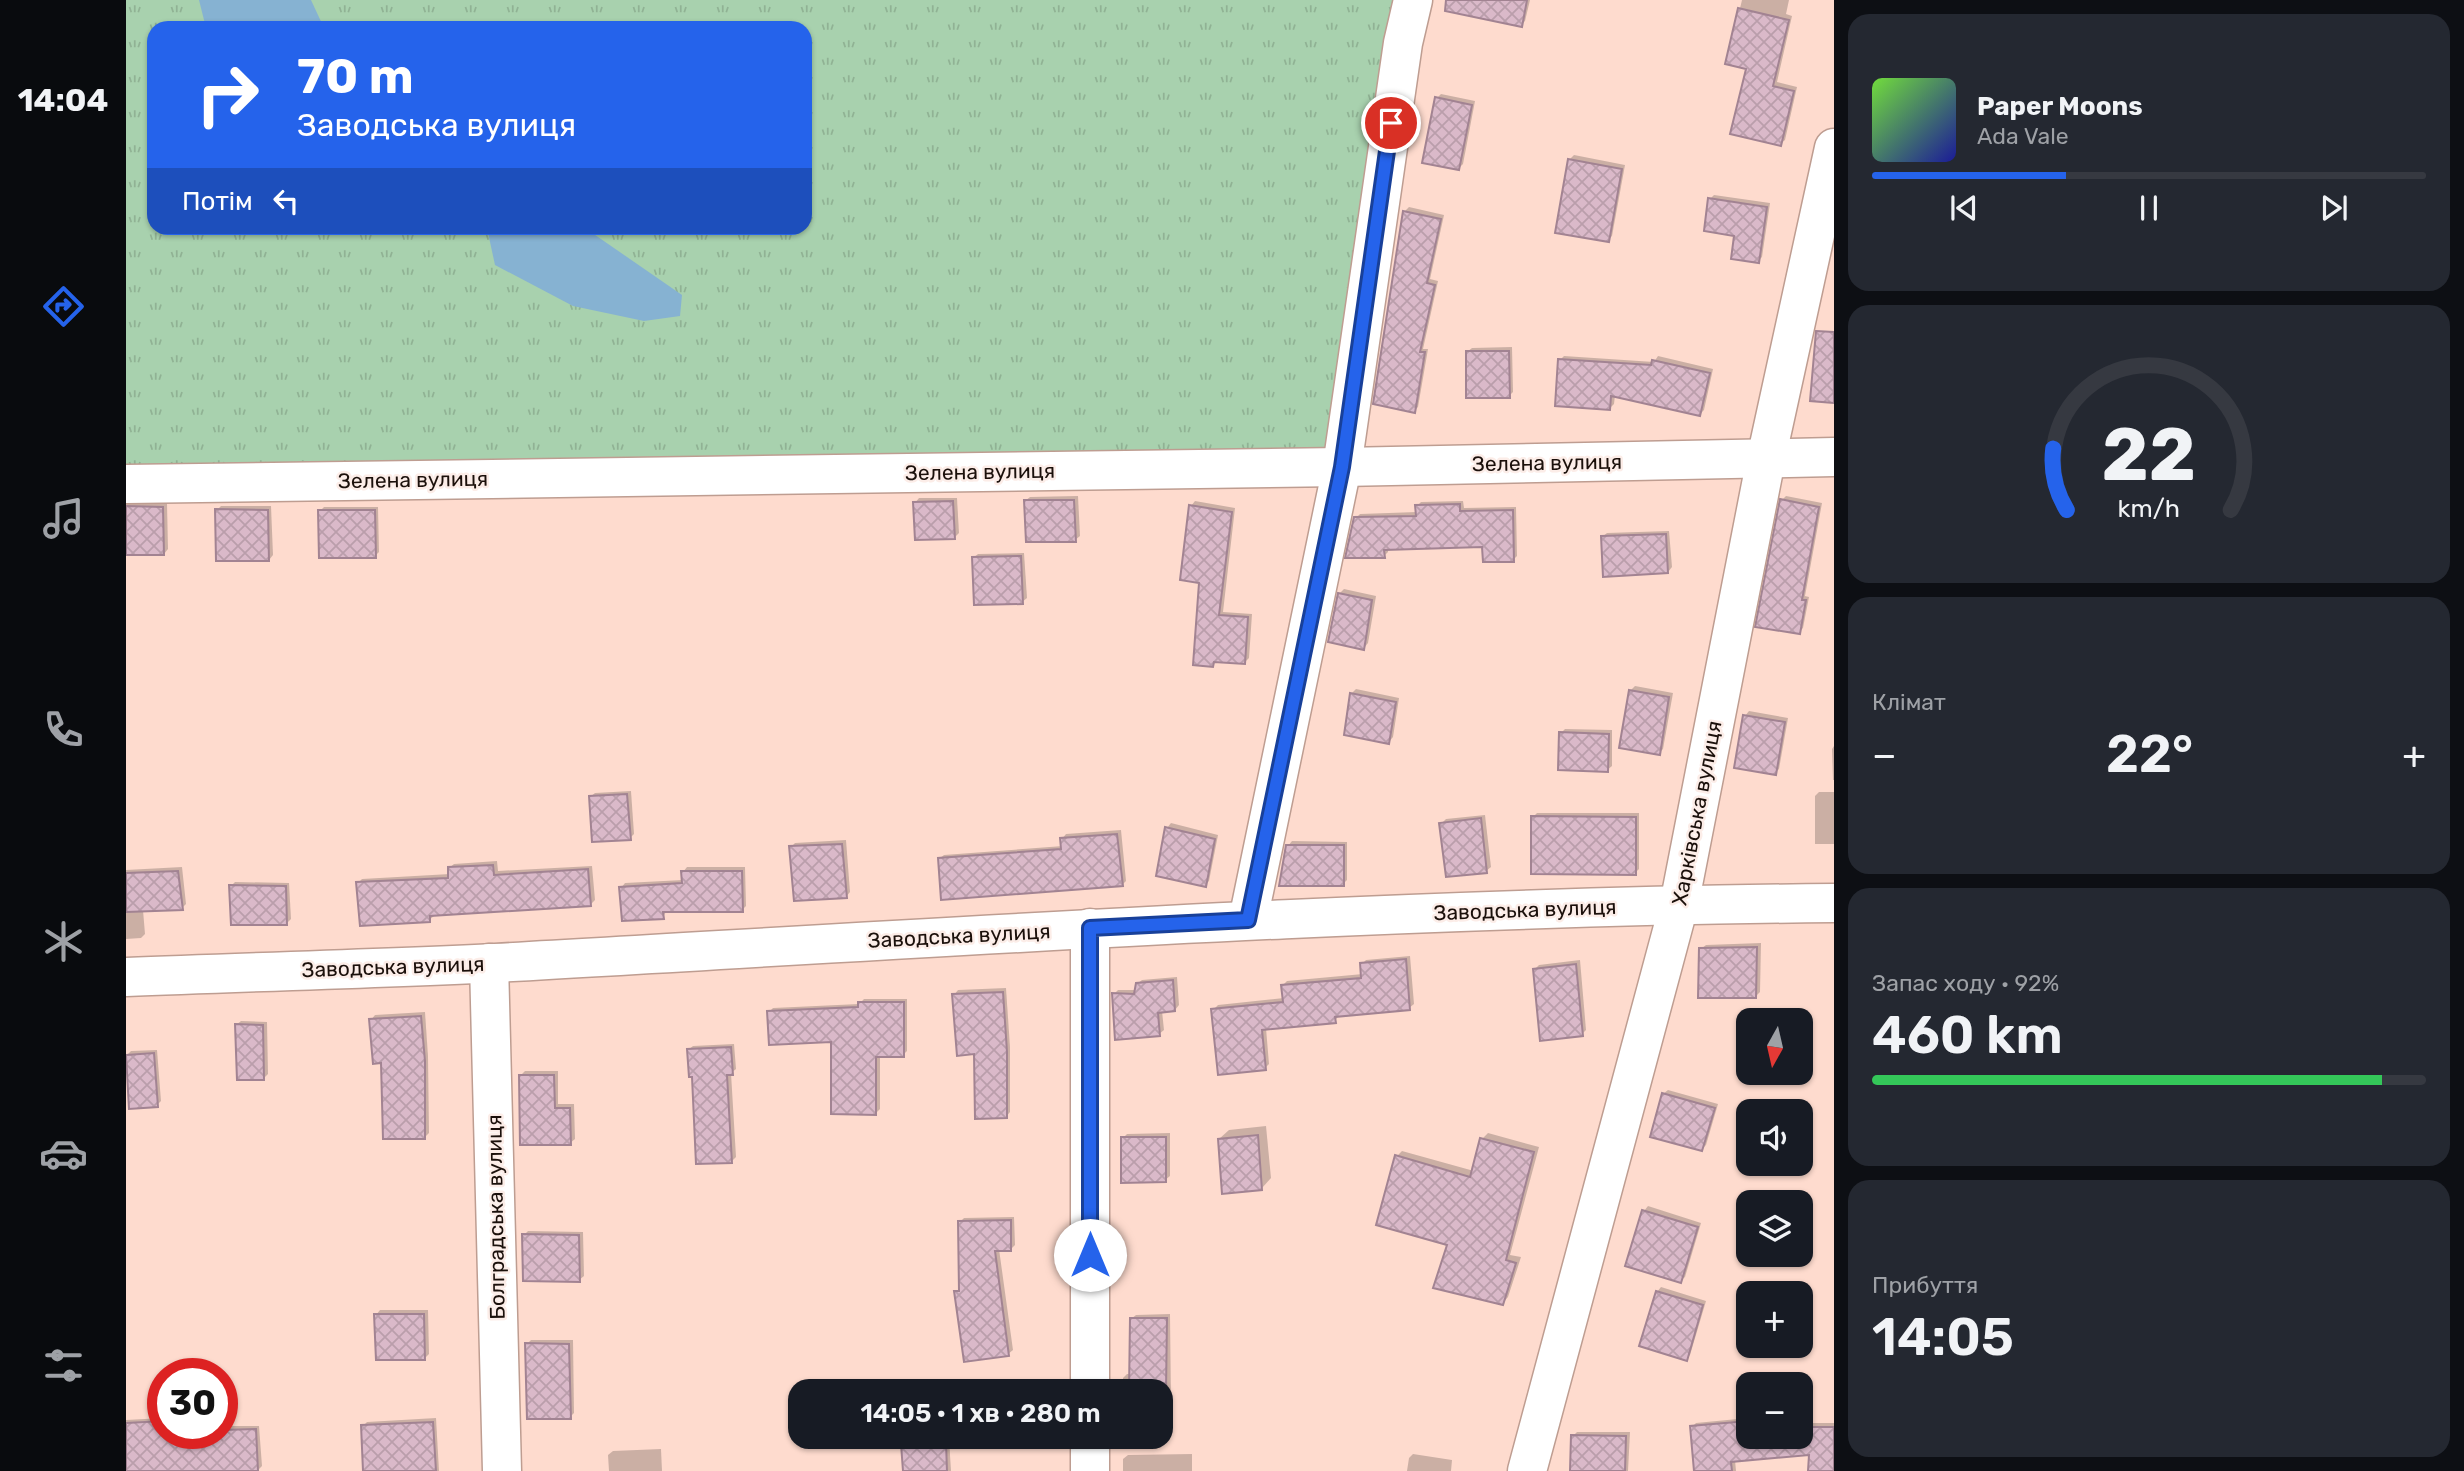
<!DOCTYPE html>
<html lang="uk">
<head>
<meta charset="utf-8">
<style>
	body { margin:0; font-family:Rubik,sans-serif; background:#242831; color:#f1f3f6; height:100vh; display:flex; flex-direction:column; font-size:26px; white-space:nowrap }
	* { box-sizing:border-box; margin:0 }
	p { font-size:23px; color:#9ea1a6 }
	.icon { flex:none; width:38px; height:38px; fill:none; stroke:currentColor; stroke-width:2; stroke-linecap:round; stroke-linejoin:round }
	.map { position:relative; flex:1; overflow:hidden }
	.details { display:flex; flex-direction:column; gap:14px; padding:14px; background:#0d0f14; width:630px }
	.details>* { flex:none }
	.top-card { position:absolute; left:21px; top:21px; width:665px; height:214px; border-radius:21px; box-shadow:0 2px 5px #0004; background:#2563eb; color:#fff; overflow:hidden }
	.needle { width:46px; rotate:188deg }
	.buttons { position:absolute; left:1610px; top:1008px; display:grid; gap:14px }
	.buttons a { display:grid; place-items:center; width:77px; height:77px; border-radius:14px; background:#171b24; box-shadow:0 2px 5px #0004; font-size:35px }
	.speed { position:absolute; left:21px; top:1358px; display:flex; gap:14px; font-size:35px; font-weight:700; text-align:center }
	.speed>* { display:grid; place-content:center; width:91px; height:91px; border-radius:50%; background:#171b24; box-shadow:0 2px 5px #0004; line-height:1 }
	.speed .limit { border:10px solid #d22; background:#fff; color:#111 }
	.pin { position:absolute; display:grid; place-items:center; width:60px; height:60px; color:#fff; margin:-30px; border:4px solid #fff; border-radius:50%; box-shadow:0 2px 7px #0007 }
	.me { position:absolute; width:77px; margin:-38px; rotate:0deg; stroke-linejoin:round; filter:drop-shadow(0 0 5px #0008) }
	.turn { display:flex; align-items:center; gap:24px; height:147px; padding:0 35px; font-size:32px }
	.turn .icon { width:91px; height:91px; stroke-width:2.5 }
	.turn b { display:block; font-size:49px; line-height:60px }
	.then { display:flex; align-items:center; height:66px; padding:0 35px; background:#0003; gap:14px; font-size:26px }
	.big { font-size:52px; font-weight:600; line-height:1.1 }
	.details .widget { flex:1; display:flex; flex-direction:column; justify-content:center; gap:10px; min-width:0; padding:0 24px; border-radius:21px; background:#242831 }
	.details .dial { align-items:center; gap:0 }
	.dial svg { height:182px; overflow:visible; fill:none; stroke:#363941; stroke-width:7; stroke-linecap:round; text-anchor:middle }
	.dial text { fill:#f1f3f6; stroke:none }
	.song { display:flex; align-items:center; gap:21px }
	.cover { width:84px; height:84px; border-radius:10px; background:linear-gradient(135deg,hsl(100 70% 55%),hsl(240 70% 35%)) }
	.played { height:7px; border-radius:4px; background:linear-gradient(90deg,#2563eb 35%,#363941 35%) }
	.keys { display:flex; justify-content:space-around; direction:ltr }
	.heat { display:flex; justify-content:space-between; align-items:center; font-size:38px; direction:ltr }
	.charge { height:10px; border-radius:5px; background:linear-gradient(90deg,#34c759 92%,#363941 0) }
	.trip { position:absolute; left:662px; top:1379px; width:385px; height:70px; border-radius:21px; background:#171b24; box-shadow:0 2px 5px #0004; font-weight:600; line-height:70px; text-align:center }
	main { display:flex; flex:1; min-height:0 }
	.tabs { display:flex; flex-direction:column; width:126px; justify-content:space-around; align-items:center; background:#090b0e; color:#9ea1a6 }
	.tabs .icon { width:49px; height:49px }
	.tabs .on { color:#2563eb }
	.tabs b { font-size:32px; color:#f1f3f6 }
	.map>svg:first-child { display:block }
	.grass { fill:url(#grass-tufts); fill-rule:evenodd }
	.water { fill:#86b2d2 }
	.shadow { fill:#0003 }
	.building { fill:url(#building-cross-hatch); stroke:#a28392; stroke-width:2 }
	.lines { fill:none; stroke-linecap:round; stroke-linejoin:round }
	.minor-casing { stroke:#be9d91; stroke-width:41 }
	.minor { stroke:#fff; stroke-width:38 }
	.route-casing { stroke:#184099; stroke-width:18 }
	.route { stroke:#2563eb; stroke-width:12 }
	.labels { text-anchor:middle; stroke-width:5; stroke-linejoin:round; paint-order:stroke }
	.street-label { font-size:21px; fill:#1b100b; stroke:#fcede8 }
</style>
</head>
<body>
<main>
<nav class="tabs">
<b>14:04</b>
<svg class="icon on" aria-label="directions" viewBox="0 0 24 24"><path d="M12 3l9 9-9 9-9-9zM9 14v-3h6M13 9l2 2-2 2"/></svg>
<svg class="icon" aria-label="music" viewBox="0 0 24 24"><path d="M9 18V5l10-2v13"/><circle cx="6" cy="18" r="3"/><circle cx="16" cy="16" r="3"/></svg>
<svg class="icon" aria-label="phone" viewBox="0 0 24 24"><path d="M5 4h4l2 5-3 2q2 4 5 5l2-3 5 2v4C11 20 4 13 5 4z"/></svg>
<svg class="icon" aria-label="climate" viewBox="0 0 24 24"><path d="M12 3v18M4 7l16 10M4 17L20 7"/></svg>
<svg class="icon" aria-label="car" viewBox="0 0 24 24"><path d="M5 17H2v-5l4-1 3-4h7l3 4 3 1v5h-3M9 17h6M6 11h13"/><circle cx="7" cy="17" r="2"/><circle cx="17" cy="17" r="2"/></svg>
<svg class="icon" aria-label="filters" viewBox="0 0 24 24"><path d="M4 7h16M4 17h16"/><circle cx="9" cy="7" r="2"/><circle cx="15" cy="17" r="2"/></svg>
</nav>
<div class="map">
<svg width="1708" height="1471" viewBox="0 0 1708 1471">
	<defs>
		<pattern id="grass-tufts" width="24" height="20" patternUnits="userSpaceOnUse" patternTransform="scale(1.75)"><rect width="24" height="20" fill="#a8d1ae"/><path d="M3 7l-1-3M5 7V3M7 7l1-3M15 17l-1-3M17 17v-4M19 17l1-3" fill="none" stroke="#90b294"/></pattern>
		<pattern id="building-cross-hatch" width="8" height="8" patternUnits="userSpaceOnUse" patternTransform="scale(1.75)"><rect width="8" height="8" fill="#dab9c9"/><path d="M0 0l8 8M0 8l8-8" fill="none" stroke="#ba9eab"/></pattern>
	</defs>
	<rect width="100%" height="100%" fill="#fedbce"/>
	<path class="grass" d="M0,0h1287l-71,467 -1216,17zM28,28h651v200h-651z"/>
	<g class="water">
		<polygon points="73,0 185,0 198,28 80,28"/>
		<polygon points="361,228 459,228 556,295 554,316 518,321 447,306 369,265"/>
	</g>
	<g class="shadow">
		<polygon points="1335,0 1404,0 1399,21 1395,25"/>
		<polygon points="1616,0 1663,0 1660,14 1666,16 1651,82 1671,87 1659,140 1654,144 1622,67 1601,62"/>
		<polygon points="1315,94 1349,101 1337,164 1333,168 1311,98"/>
		<polygon points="1448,155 1499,165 1486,236 1482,240 1444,159"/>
		<polygon points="1588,195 1644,203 1636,257 1632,261 1584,199"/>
		<polygon points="1283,207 1318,215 1304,279 1312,281 1297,349 1302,349 1292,407 1288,411 1278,212"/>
		<polygon points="1386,347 1387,392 1383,396 1341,352 1346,348"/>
		<polygon points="1438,356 1528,362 1532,356 1587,369 1578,410 1573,415 1489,395 1488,404 1484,408 1434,360"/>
		<polygon points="952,496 954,536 949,540 899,501 904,497"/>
		<polygon points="1660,496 1696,503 1679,596 1683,597 1677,628 1673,632 1656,500"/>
		<polygon points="793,498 831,498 833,533 828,538 789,503"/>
		<polygon points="1069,501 1109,508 1097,612 1126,614 1123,658 1119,662 1091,660 1086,665 1065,506"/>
		<polygon points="1337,501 1338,508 1390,507 1391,556 1387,560 1358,546 1262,548 1262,552 1258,556 1230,518 1234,514 1291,512 1291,506 1295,502"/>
		<polygon points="0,503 41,503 42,549 38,554 0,553"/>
		<polygon points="95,506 145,506 147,555 143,560 91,510"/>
		<polygon points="198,507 252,507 253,552 249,556 194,511"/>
		<polygon points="1543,531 1546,567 1542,572 1476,537 1481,533"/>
		<polygon points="898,553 901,598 896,602 847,558 852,554"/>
		<polygon points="1218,589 1250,596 1242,643 1238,648 1214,593"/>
		<polygon points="1509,686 1547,693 1537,749 1533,753 1504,691"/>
		<polygon points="1230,689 1273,698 1267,737 1263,742 1226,693"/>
		<polygon points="1623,711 1662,718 1653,769 1649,773 1619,716"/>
		<polygon points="1439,729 1486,730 1486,766 1481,770 1435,733"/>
		<polygon points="1708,746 1708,780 1707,780 1706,749"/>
		<polygon points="505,791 508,834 504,838 464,797 469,793"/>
		<polygon points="1693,792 1708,792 1708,844 1689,844 1689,796"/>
		<polygon points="1411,813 1513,813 1513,869 1509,873 1407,817"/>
		<polygon points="1359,815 1365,867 1360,871 1315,824 1320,819"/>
		<polygon points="1045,823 1092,835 1083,881 1079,885 1041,828"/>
		<polygon points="995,830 1000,881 996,885 813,859 818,855 937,846 936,839 940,834"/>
		<polygon points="720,840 724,892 720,897 665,847 669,843"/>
		<polygon points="1166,841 1221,842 1221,880 1217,884 1162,846"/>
		<polygon points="371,861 372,871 466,866 469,900 464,905 308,916 303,920 232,883 236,879 324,874 323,868 328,864"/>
		<polygon points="56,867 60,904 56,908 17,910 19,934 15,938 0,939 0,870"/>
		<polygon points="561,867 619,867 620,906 616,910 541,910 537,917 495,888 499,883 557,880 557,872"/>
		<polygon points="109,882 163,883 165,919 161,923 105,886"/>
		<polygon points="1635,943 1634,992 1630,996 1575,949 1580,945"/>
		<polygon points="1284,956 1288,1004 1283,1008 1213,1015 1209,1021 1140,1028 1143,1064 1139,1068 1087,1010 1092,1005 1158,998 1157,985 1161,981 1237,974 1236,964 1240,960"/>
		<polygon points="1454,960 1460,1030 1456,1034 1409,969 1413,965"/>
		<polygon points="1051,977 1053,1005 1049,1010 1036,1011 1038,1030 1033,1034 988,994 992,990 1010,990 1011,984 1016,980"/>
		<polygon points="880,988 884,1047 884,1112 880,1117 850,1053 828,995 832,990"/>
		<polygon points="738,999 781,999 781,1051 777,1055 754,1055 754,1109 750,1113 707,1040 643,1012 647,1008 733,1004"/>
		<polygon points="299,1012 302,1056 303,1133 299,1137 245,1020 249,1015"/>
		<polygon points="115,1021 141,1022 142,1074 138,1078 110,1025"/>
		<polygon points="608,1044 610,1069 605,1073 610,1157 606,1161 567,1075 562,1050 567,1046"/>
		<polygon points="31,1050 35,1101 31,1105 0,1056 5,1051"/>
		<polygon points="399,1071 432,1071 432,1104 448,1104 449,1139 444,1143 395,1075"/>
		<polygon points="1542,1090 1592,1104 1580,1145 1576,1149 1537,1094"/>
		<polygon points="1140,1126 1145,1178 1136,1188 1093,1139 1103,1130"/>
		<polygon points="1044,1133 1044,1176 1039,1180 997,1138 1001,1134"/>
		<polygon points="1362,1133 1413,1147 1384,1255 1395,1257 1382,1297 1377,1303 1323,1243 1271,1156 1276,1151 1348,1171 1356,1139"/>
		<polygon points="1522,1206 1575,1223 1559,1277 1554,1281 1518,1211"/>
		<polygon points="888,1217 889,1245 885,1249 873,1249 887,1350 882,1354 830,1292 835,1287 834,1222 838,1218"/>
		<polygon points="402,1231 457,1232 458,1276 453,1280 398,1235"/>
		<polygon points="1535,1287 1580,1301 1564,1355 1560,1359 1531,1292"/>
		<polygon points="254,1310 302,1310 303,1354 299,1358 250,1315"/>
		<polygon points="1044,1314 1045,1403 1041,1408 1034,1408 1034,1391 997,1391 997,1378 1001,1374 1005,1374 1005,1319 1010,1315"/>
		<polygon points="405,1340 447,1340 448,1413 444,1417 401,1344"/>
		<polygon points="37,1418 37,1433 96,1433 96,1426 133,1426 136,1466 131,1471 0,1471 0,1420"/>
		<polygon points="310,1418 313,1471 239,1471 237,1426 241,1422"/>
		<polygon points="1622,1418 1622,1437 1675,1437 1675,1423 1708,1423 1708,1471 1684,1471 1684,1453 1609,1460 1610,1471 1570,1471 1566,1427 1570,1423"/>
		<polygon points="1451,1432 1504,1432 1502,1471 1445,1471 1447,1436"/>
		<polygon points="823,1438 825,1471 778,1471 777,1445 781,1440"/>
		<polygon points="535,1449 536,1471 483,1471 482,1455 487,1451"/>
		<polygon points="1066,1454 1066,1471 997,1471 997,1459 1002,1455"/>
		<polygon points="1287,1454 1326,1460 1325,1471 1281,1471 1283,1458"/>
	</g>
	<g class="building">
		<polygon points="1320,0 1401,0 1396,27 1319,11"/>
		<polygon points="1612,8 1663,20 1647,86 1668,91 1655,146 1604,134 1620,69 1599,64"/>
		<polygon points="1309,97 1346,105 1333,170 1296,163"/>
		<polygon points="1442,159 1496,169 1483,242 1429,233"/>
		<polygon points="1582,198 1641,207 1633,263 1605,259 1608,236 1578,231"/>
		<polygon points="1277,211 1315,219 1301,283 1309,285 1294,352 1299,352 1289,413 1247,404"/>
		<polygon points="1690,331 1708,332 1708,403 1684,401"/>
		<polygon points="1340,351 1383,351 1384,398 1340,398"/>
		<polygon points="1432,359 1525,365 1526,360 1584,373 1574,416 1485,396 1484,410 1429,406"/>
		<polygon points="1654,499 1693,507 1676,600 1680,600 1674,634 1629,627"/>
		<polygon points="898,500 948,500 950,542 900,542"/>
		<polygon points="827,501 829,539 789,540 787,502"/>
		<polygon points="1334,504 1334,511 1387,510 1388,562 1357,562 1356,547 1258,550 1259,558 1219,558 1228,517 1290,516 1289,505"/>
		<polygon points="1063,505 1106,512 1093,615 1122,617 1119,664 1088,662 1087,667 1067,665 1073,583 1054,580"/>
		<polygon points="0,506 37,507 38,555 0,555"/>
		<polygon points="89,509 142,510 143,561 90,561"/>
		<polygon points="192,510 249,510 250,558 193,558"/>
		<polygon points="1540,534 1542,573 1477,577 1475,536"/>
		<polygon points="895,556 897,604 848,605 846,557"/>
		<polygon points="1212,593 1246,600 1238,650 1202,642"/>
		<polygon points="1503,690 1543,697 1534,755 1493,748"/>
		<polygon points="1224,693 1270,702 1263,744 1218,735"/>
		<polygon points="1617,715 1659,722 1650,775 1608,768"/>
		<polygon points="1433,732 1483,734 1482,772 1432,770"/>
		<polygon points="501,794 505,840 466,842 463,796"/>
		<polygon points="1405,816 1510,817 1510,875 1405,874"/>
		<polygon points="1355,818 1361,873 1320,877 1313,823"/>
		<polygon points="1039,827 1089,839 1080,887 1030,876"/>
		<polygon points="991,834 997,886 815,900 812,858 935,849 934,838"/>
		<polygon points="716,844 721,898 668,901 663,846"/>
		<polygon points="1160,845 1218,845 1218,886 1153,886"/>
		<polygon points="367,865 368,875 462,869 465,906 304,916 304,922 234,926 230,882 322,878 322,867"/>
		<polygon points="52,871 57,910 0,912 0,873"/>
		<polygon points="555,871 616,871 617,912 537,912 538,919 496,921 493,887 556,883"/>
		<polygon points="103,885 160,886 161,925 105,925"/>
		<polygon points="1631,947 1630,998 1572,998 1573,948"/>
		<polygon points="1280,959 1284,1010 1209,1017 1210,1023 1136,1030 1140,1070 1092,1075 1085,1009 1157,1002 1155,985 1235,978 1234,963"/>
		<polygon points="1450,964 1457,1036 1414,1041 1407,969"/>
		<polygon points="1047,980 1049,1011 1032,1013 1034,1036 989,1040 986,993 1008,994 1010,983"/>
		<polygon points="877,992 881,1052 881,1118 849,1119 848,1054 831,1056 826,994"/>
		<polygon points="732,1002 778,1002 778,1057 750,1057 750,1115 705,1114 705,1042 643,1045 641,1011 732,1007"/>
		<polygon points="295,1016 299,1061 299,1139 257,1139 255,1063 247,1064 243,1019"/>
		<polygon points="109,1024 137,1025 138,1080 111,1080"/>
		<polygon points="605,1047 607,1075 601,1075 606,1163 570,1164 566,1077 563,1077 561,1049"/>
		<polygon points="28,1053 32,1107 3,1109 0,1055"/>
		<polygon points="393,1075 428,1075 429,1108 444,1108 445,1145 394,1145"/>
		<polygon points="1536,1093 1589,1108 1576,1151 1524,1137"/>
		<polygon points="1132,1135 1136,1190 1096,1194 1092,1139"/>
		<polygon points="995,1137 1040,1137 1040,1182 995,1183"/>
		<polygon points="1354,1138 1408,1152 1380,1260 1390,1263 1377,1305 1307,1288 1321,1245 1250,1225 1269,1155 1344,1177"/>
		<polygon points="1516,1210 1572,1227 1555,1283 1499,1266"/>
		<polygon points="885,1220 885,1251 869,1251 883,1356 838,1362 828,1291 833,1291 832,1221"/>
		<polygon points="396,1234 453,1235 454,1282 397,1281"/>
		<polygon points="1530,1291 1577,1305 1561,1361 1513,1346"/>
		<polygon points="248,1314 298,1314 299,1360 250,1360"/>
		<polygon points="1004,1318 1041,1318 1040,1391 1003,1391"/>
		<polygon points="399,1343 443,1344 445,1419 401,1419"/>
		<polygon points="37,1421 37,1433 96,1433 96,1430 130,1429 132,1471 0,1471 0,1423"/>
		<polygon points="1622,1421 1622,1437 1683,1437 1684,1427 1708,1427 1708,1471 1682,1471 1683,1455 1605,1462 1606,1471 1568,1471 1564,1426"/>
		<polygon points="307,1422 310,1471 237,1471 235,1425"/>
		<polygon points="1445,1435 1500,1436 1499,1471 1444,1471"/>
		<polygon points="820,1442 821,1471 777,1471 775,1444"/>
	</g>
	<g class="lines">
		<g class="minor-casing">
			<g id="minor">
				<polyline points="0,484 1216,467 1708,457"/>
				<polyline points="1122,920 1216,467 1277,43 1287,0"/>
				<polyline points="363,963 376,1471"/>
				<path d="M0,977c123,-5 246,-8 369,-14 446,-25 892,-56 1339,-60"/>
				<polyline points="964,1391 964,928"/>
				<polyline points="964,1471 964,1437"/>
				<polyline points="1401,1471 1553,905 1640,459 1708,148"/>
			</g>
		</g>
		<use href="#minor" class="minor"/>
	</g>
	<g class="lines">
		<g class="route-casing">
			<polyline id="route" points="964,1255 964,928 1122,920 1216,467 1265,123"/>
		</g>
		<use href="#route" class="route"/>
	</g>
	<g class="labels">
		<g class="street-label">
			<text transform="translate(1421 463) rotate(-1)" y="7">Зелена вулиця</text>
			<text transform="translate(854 472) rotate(-1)" y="7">Зелена вулиця</text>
			<text transform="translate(287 480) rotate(-1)" y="7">Зелена вулиця</text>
			<text transform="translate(1571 813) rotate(-79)" y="7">Харківська вулиця</text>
			<text transform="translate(1399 910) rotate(-2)" y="7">Заводська вулиця</text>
			<text transform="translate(833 936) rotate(-3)" y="7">Заводська вулиця</text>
			<text transform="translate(267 967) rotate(-2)" y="7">Заводська вулиця</text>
			<text transform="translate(370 1217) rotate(-91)" y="7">Болградська вулиця</text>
		</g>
	</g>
</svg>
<div class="buttons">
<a><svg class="needle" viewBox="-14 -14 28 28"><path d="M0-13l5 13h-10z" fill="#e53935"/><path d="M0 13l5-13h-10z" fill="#9ea1a6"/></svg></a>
<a><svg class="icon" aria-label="sound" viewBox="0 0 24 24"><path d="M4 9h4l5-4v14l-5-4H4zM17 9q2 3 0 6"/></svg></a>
<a><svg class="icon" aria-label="layers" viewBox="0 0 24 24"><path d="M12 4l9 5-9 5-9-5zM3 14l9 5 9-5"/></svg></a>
<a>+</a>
<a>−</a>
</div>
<div class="speed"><div class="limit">30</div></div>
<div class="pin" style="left:1265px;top:123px;background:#d93025"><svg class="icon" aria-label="arrive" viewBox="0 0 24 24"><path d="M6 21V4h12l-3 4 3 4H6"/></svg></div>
<svg class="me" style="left:964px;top:1255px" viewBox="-20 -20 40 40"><circle r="19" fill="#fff"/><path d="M0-13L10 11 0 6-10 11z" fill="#2563eb"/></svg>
<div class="trip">14:05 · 1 хв · 280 m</div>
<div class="top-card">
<div class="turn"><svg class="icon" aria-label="right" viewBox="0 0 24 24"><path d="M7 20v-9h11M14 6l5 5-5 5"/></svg><div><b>70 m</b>Заводська вулиця</div></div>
<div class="then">Потім<svg class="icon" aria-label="left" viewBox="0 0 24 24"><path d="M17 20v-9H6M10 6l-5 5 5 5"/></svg></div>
</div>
</div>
<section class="details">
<div class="widget">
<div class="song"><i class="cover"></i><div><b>Paper Moons</b><p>Ada Vale</p></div></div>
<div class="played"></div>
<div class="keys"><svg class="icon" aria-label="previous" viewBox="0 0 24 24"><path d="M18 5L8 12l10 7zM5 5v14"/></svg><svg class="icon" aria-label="pause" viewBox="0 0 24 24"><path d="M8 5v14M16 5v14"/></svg><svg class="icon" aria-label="next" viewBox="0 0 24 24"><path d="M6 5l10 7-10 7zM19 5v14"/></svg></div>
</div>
<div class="widget dial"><svg viewBox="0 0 100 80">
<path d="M14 69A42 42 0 1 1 86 69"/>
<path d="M14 69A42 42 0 0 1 8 42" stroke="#2563eb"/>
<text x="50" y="56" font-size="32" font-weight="700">22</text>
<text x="50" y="72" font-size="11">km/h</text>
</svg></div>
<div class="widget"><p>Клімат</p>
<div class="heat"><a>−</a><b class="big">22°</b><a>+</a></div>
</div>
<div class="widget"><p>Запас ходу · 92%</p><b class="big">460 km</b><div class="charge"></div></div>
<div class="widget"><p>Прибуття</p><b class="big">14:05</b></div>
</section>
</main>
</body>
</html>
